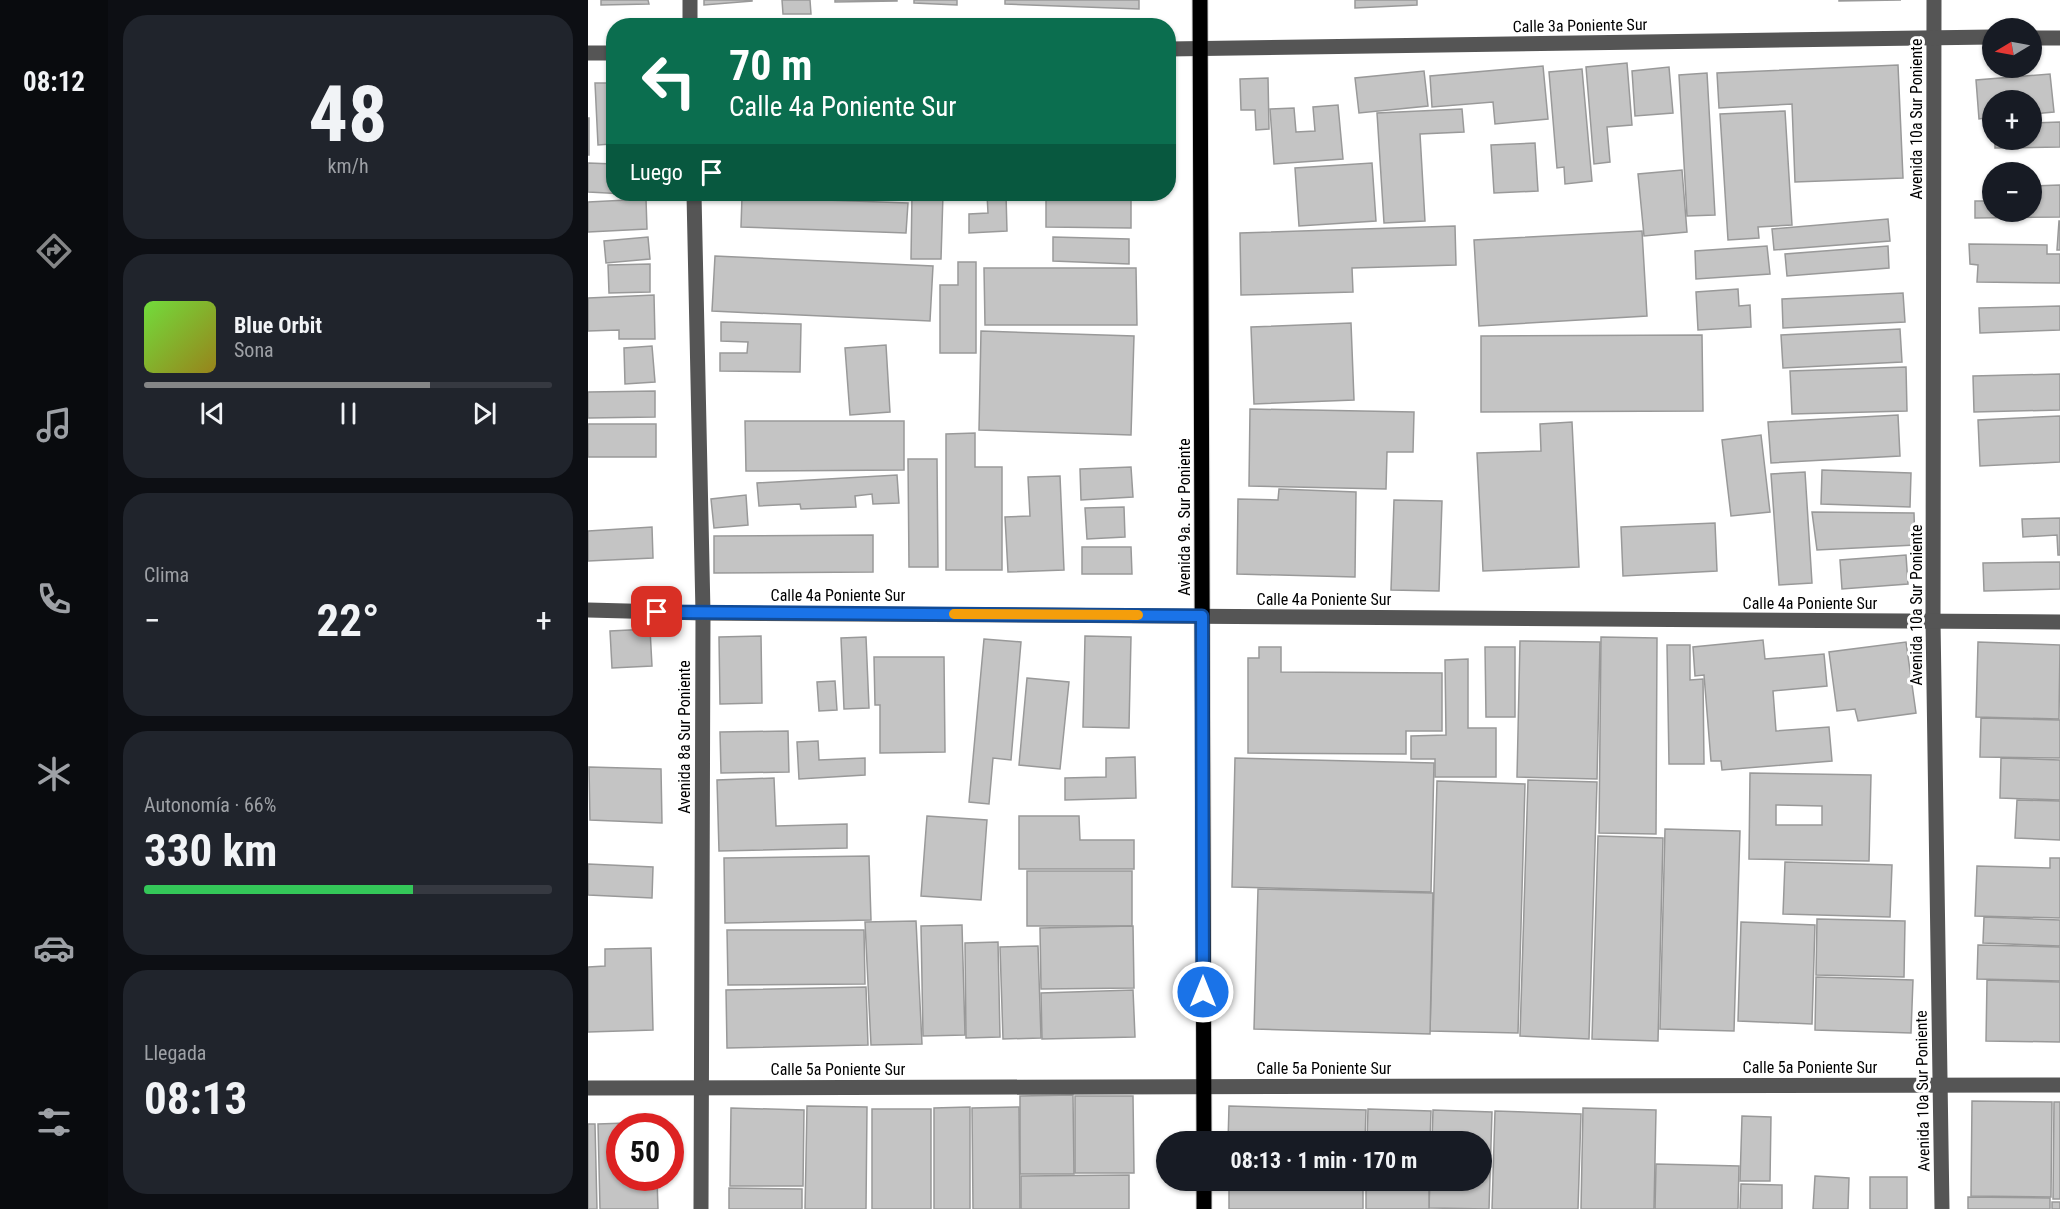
<!DOCTYPE html>
<html lang="es">
<head>
<meta charset="utf-8">
<style>
	body { margin:0; font-family:"Roboto Condensed",sans-serif; background:#20242c; color:#f1f3f6; height:100vh; display:flex; flex-direction:column; font-size:22px; white-space:nowrap }
	* { box-sizing:border-box; margin:0 }
	p { font-size:20px; color:#9ea1a6 }
	.icon { flex:none; width:33px; height:33px; fill:none; stroke:currentColor; stroke-width:2; stroke-linecap:round; stroke-linejoin:round }
	.map { position:relative; flex:1; overflow:hidden }
	.panel { display:flex; flex-direction:column; gap:15px; padding:15px; background:#0d0f14; width:480px }
	.panel>* { flex:none }
	.top-card { position:absolute; left:18px; top:18px; width:570px; height:183px; border-radius:24px; box-shadow:0 2px 4px #0004; background:#0b6e4f; color:#fff; overflow:hidden }
	.needle { width:39px; rotate:260deg }
	.tools { position:absolute; left:1394px; top:18px; display:grid; gap:12px }
	.tools a { display:grid; place-items:center; width:60px; height:60px; border-radius:50%; background:#171b24; box-shadow:0 2px 4px #0004; font-size:30px }
	.speed { position:absolute; left:18px; top:1113px; display:flex; gap:12px; font-size:30px; font-weight:700; text-align:center }
	.speed>* { display:grid; place-content:center; width:78px; height:78px; border-radius:50%; background:#171b24; box-shadow:0 2px 4px #0004; line-height:1 }
	.speed .limit { border:9px solid #d22; background:#fff; color:#111 }
	.pin { position:absolute; display:grid; place-items:center; width:51px; height:51px; color:#fff; margin:-26px; border-radius:12px; box-shadow:0 3px 9px #0006 }
	.me { position:absolute; width:66px; margin:-33px; rotate:0deg; stroke-linejoin:round; filter:drop-shadow(0 0 4px #0008) }
	.turn { display:flex; align-items:center; gap:21px; height:126px; padding:0 24px; font-size:27px }
	.turn .icon { width:78px; height:78px; stroke-width:2.5 }
	.turn b { display:block; font-size:42px; line-height:51px }
	.then { display:flex; align-items:center; height:57px; padding:0 24px; background:#0003; gap:12px; font-size:22px }
	.big { font-size:45px; font-weight:700; line-height:1.1 }
	.panel .widget { flex:1; display:flex; flex-direction:column; justify-content:center; gap:9px; min-width:0; padding:0 21px; border-radius:24px; background:#20242c }
	.panel .dial { align-items:center; gap:0 }
	.dial b { font-size:78px; line-height:1 }
	.song { display:flex; align-items:center; gap:18px }
	.cover { width:72px; height:72px; border-radius:9px; background:linear-gradient(135deg,hsl(100 70% 55%),hsl(50 70% 35%)) }
	.played { height:6px; border-radius:3px; background:linear-gradient(90deg,#858687 70%,#363941 70%) }
	.keys { display:flex; justify-content:space-around; direction:ltr }
	.heat { display:flex; justify-content:space-between; align-items:center; font-size:33px; direction:ltr }
	.charge { height:9px; border-radius:4px; background:linear-gradient(90deg,#34c759 66%,#363941 0) }
	.trip { position:absolute; left:568px; top:1131px; width:336px; height:60px; border-radius:30px; background:#171b24; box-shadow:0 2px 4px #0004; font-weight:700; line-height:60px; text-align:center }
	main { display:flex; flex:1; min-height:0 }
	.menu { display:flex; flex-direction:column; width:108px; justify-content:space-around; align-items:center; background:#090b0e; color:#9ea1a6 }
	.menu .icon { width:42px; height:42px }
	.menu .current { color:#858687 }
	.menu b { font-size:27px; color:#f1f3f6 }
	.map>svg:first-child { display:block }
	.building { fill:#c4c4c4; stroke:#999; stroke-width:1.5; fill-rule:evenodd }
	.lines { fill:none; stroke-linecap:round; stroke-linejoin:round }
	.major-casing { stroke:#dbdbdb; stroke-width:17 }
	.minor { stroke:#555; stroke-width:15 }
	.major { stroke:#000; stroke-width:15 }
	.route-casing { stroke:#114b97; stroke-width:15 }
	.route { stroke:#1a73e8; stroke-width:10 }
	.slow { stroke:#f59e0b; stroke-width:10 }
	.labels { text-anchor:middle; stroke-width:6; stroke-linejoin:round; paint-order:stroke }
	.street-label { font-size:16px; fill:#000; stroke:#fff }
</style>
</head>
<body>
<main>
<nav class="menu">
<b>08:12</b>
<svg class="icon current" aria-label="directions" viewBox="0 0 24 24"><path d="M12 3l9 9-9 9-9-9zM9 14v-3h6M13 9l2 2-2 2"/></svg>
<svg class="icon" aria-label="music" viewBox="0 0 24 24"><path d="M9 18V5l10-2v13"/><circle cx="6" cy="18" r="3"/><circle cx="16" cy="16" r="3"/></svg>
<svg class="icon" aria-label="phone" viewBox="0 0 24 24"><path d="M5 4h4l2 5-3 2q2 4 5 5l2-3 5 2v4C11 20 4 13 5 4z"/></svg>
<svg class="icon" aria-label="climate" viewBox="0 0 24 24"><path d="M12 3v18M4 7l16 10M4 17L20 7"/></svg>
<svg class="icon" aria-label="car" viewBox="0 0 24 24"><path d="M5 17H2v-5l4-1 3-4h7l3 4 3 1v5h-3M9 17h6M6 11h13"/><circle cx="7" cy="17" r="2"/><circle cx="17" cy="17" r="2"/></svg>
<svg class="icon" aria-label="filters" viewBox="0 0 24 24"><path d="M4 7h16M4 17h16"/><circle cx="9" cy="7" r="2"/><circle cx="15" cy="17" r="2"/></svg>
</nav>
<section class="panel">
<div class="widget dial"><b>48</b><p>km/h</p></div>
<div class="widget">
<div class="song"><i class="cover"></i><div><b>Blue Orbit</b><p>Sona</p></div></div>
<div class="played"></div>
<div class="keys"><svg class="icon" aria-label="previous" viewBox="0 0 24 24"><path d="M18 5L8 12l10 7zM5 5v14"/></svg><svg class="icon" aria-label="pause" viewBox="0 0 24 24"><path d="M8 5v14M16 5v14"/></svg><svg class="icon" aria-label="next" viewBox="0 0 24 24"><path d="M6 5l10 7-10 7zM19 5v14"/></svg></div>
</div>
<div class="widget"><p>Clima</p>
<div class="heat"><a>−</a><b class="big">22°</b><a>+</a></div>
</div>
<div class="widget"><p>Autonomía · 66%</p><b class="big">330 km</b><div class="charge"></div></div>
<div class="widget"><p>Llegada</p><b class="big">08:13</b></div>
</section>
<div class="map">
<svg width="1472" height="1209" viewBox="0 0 1472 1209">
	<rect width="100%" height="100%" fill="#fff"/>
	<g class="building">
		<polygon points="13,0 60,0 61,4 13,5"/>
		<polygon points="116,0 164,0 164,1 116,5"/>
		<polygon points="194,0 222,0 223,14 195,14"/>
		<polygon points="247,0 309,0 309,1 247,2"/>
		<polygon points="326,0 369,0 369,5 326,3"/>
		<polygon points="417,0 551,0 551,9 417,4"/>
		<polygon points="767,0 829,0 829,5 767,8"/>
		<polygon points="1251,0 1313,0 1251,1"/>
		<polygon points="1039,63 1044,125 1019,127 1022,162 1006,164 998,67"/>
		<polygon points="1310,65 1315,178 1207,182 1204,104 1131,108 1129,73"/>
		<polygon points="955,66 960,119 907,124 905,102 844,107 842,76"/>
		<polygon points="1081,67 1085,113 1047,116 1044,71"/>
		<polygon points="994,69 1004,181 977,184 976,167 969,168 961,72"/>
		<polygon points="836,71 840,106 771,113 767,78"/>
		<polygon points="1119,73 1127,215 1099,216 1091,75"/>
		<polygon points="1462,74 1466,112 1443,114 1443,100 1404,100 1404,117 1391,119 1388,80"/>
		<polygon points="680,78 681,129 668,130 667,110 653,110 652,79"/>
		<polygon points="7,83 26,83 26,159 23,159 23,144 10,145"/>
		<polygon points="750,105 755,159 686,164 682,109 706,108 708,132 727,131 725,107"/>
		<polygon points="874,109 876,132 832,134 837,221 796,223 789,113"/>
		<polygon points="1197,111 1204,225 1170,227 1171,238 1140,240 1132,114"/>
		<rect x="0" y="118" width="1" height="37"/>
		<polygon points="1472,122 1472,147 1407,148 1407,140 1443,140 1443,123"/>
		<polygon points="947,143 950,191 906,193 903,145"/>
		<polygon points="0,163 26,164 26,194 56,194 56,195 0,192"/>
		<polygon points="784,163 788,221 711,226 707,168"/>
		<polygon points="1094,170 1099,232 1056,236 1050,174"/>
		<polygon points="1472,185 1472,217 1387,218 1387,201 1404,201 1404,212 1443,212 1443,186"/>
		<polygon points="324,194 355,194 353,259 323,259"/>
		<polygon points="399,194 418,194 419,231 381,233 381,214 400,213"/>
		<polygon points="458,194 543,194 543,228 458,227"/>
		<polygon points="154,197 320,203 318,233 153,227"/>
		<polygon points="58,199 59,229 0,232 0,202"/>
		<polygon points="1300,219 1302,241 1186,250 1184,229"/>
		<polygon points="1471,221 1472,221 1472,250 1469,250"/>
		<polygon points="867,226 868,265 764,268 765,292 653,295 652,233"/>
		<polygon points="1054,231 1059,316 891,326 886,240"/>
		<polygon points="60,237 62,259 18,263 16,241"/>
		<polygon points="465,237 541,239 541,264 465,261"/>
		<polygon points="1381,244 1459,245 1459,254 1472,254 1472,283 1389,282 1390,265 1382,264"/>
		<polygon points="1179,246 1182,274 1108,279 1107,251"/>
		<polygon points="1300,246 1301,268 1199,276 1197,254"/>
		<polygon points="127,256 345,266 342,321 124,311"/>
		<polygon points="370,262 388,262 388,353 352,353 352,285 370,285"/>
		<polygon points="62,264 62,292 21,293 20,265"/>
		<polygon points="396,268 548,268 549,325 397,325"/>
		<polygon points="1150,289 1151,306 1162,305 1163,327 1110,330 1108,292"/>
		<polygon points="1315,293 1317,322 1195,328 1194,299"/>
		<polygon points="66,295 67,339 31,339 31,330 0,331 0,298"/>
		<polygon points="1472,306 1472,330 1392,333 1391,308"/>
		<polygon points="133,322 213,324 212,372 132,371 132,353 159,353 160,342 133,341"/>
		<polygon points="763,323 766,400 666,404 663,327"/>
		<polygon points="1312,329 1314,362 1195,368 1193,335"/>
		<polygon points="393,331 546,336 543,435 391,430"/>
		<polygon points="1114,335 1115,411 893,412 893,336"/>
		<polygon points="298,345 302,412 262,415 257,348"/>
		<polygon points="64,346 67,382 37,384 36,348"/>
		<polygon points="1318,367 1319,411 1204,414 1202,371"/>
		<polygon points="1472,374 1472,410 1386,412 1385,376"/>
		<polygon points="67,391 67,417 0,418 0,392"/>
		<polygon points="662,409 826,412 825,452 799,452 798,489 661,486"/>
		<polygon points="1310,415 1312,456 1183,463 1180,422"/>
		<polygon points="1472,416 1472,462 1392,466 1390,420"/>
		<polygon points="157,421 316,421 316,470 158,471"/>
		<polygon points="984,422 991,567 895,571 889,453 953,451 952,424"/>
		<rect x="0" y="424" width="68" height="33"/>
		<polygon points="387,433 387,467 414,467 414,570 358,570 358,434"/>
		<polygon points="1173,435 1182,512 1143,516 1134,440"/>
		<polygon points="320,459 349,459 350,567 321,567"/>
		<polygon points="543,467 545,497 493,500 492,469"/>
		<polygon points="1234,470 1323,473 1322,507 1233,504"/>
		<polygon points="1217,472 1224,583 1191,585 1183,474"/>
		<polygon points="309,475 311,503 285,504 284,494 267,496 268,507 213,509 212,504 171,506 169,483"/>
		<polygon points="472,476 476,570 420,572 417,517 442,516 440,477"/>
		<polygon points="691,489 768,492 767,577 649,574 650,499 690,500"/>
		<polygon points="158,495 160,525 126,528 123,499"/>
		<polygon points="806,500 854,501 851,591 803,590"/>
		<polygon points="536,507 537,537 499,539 497,508"/>
		<polygon points="1224,512 1326,513 1327,545 1229,550"/>
		<polygon points="1472,518 1472,555 1470,555 1469,535 1435,537 1434,519"/>
		<polygon points="1127,523 1129,571 1035,576 1033,527"/>
		<polygon points="64,527 65,558 0,561 0,531"/>
		<polygon points="285,535 285,572 126,573 126,536"/>
		<polygon points="494,547 543,547 544,574 494,574"/>
		<polygon points="1318,555 1320,584 1254,589 1252,560"/>
		<polygon points="1472,562 1472,589 1396,591 1395,563"/>
		<polygon points="62,629 64,666 24,668 22,631"/>
		<polygon points="173,636 174,703 132,704 131,637"/>
		<polygon points="497,636 543,637 541,728 495,727"/>
		<polygon points="278,637 281,708 256,709 253,638"/>
		<polygon points="1013,637 1069,638 1068,834 1011,833"/>
		<polygon points="396,639 433,642 423,760 405,758 401,804 381,802"/>
		<polygon points="1175,640 1177,659 1236,654 1239,686 1185,691 1188,731 1241,727 1244,761 1134,770 1133,761 1123,761 1116,675 1107,676 1105,647"/>
		<polygon points="932,641 1012,642 1009,779 929,777"/>
		<polygon points="1318,642 1328,713 1270,721 1267,709 1249,711 1241,652"/>
		<polygon points="1390,642 1472,645 1471,719 1388,717"/>
		<polygon points="1079,645 1102,645 1102,680 1115,679 1116,764 1081,764"/>
		<polygon points="671,647 693,647 693,672 854,673 854,731 818,731 818,754 660,753 660,658 671,658"/>
		<polygon points="897,647 927,647 927,717 898,717"/>
		<polygon points="286,657 356,657 357,752 292,753 292,705 287,705"/>
		<polygon points="880,659 880,728 908,728 908,777 847,777 847,759 823,759 823,736 858,735 857,660"/>
		<polygon points="439,678 481,682 472,769 431,765"/>
		<polygon points="247,681 249,710 231,711 229,682"/>
		<polygon points="1393,718 1472,720 1472,758 1392,757"/>
		<polygon points="200,731 201,772 133,773 132,732"/>
		<polygon points="230,741 231,760 277,758 277,775 211,779 209,742"/>
		<polygon points="547,757 548,798 477,800 477,778 518,777 518,758"/>
		<polygon points="647,758 846,763 843,892 644,887"/>
		<polygon points="1413,758 1472,760 1472,800 1412,798"/>
		<polygon points="1,767 73,769 74,823 2,820"/>
		<path d="M1162,773l121,2 -2,86 -120,-2zM1188,805l46,1v19h-46z"/>
		<polygon points="186,778 188,826 259,824 259,848 131,851 129,780"/>
		<polygon points="940,780 1009,782 1001,1039 932,1036"/>
		<polygon points="849,781 937,784 930,1033 842,1031"/>
		<polygon points="1429,800 1472,801 1472,840 1427,838"/>
		<polygon points="339,816 399,820 393,900 333,896"/>
		<polygon points="431,816 491,816 492,840 546,840 546,869 431,869"/>
		<polygon points="1077,829 1152,831 1146,1031 1072,1029"/>
		<polygon points="1010,836 1075,838 1070,1041 1004,1039"/>
		<polygon points="281,856 283,920 137,923 136,858"/>
		<polygon points="1462,858 1472,858 1472,918 1387,916 1389,866 1462,868"/>
		<polygon points="1197,862 1304,865 1302,917 1195,914"/>
		<polygon points="0,864 65,867 64,898 0,895"/>
		<rect x="439" y="871" width="105" height="55"/>
		<polygon points="670,889 845,893 842,1034 666,1029"/>
		<polygon points="1396,917 1472,920 1472,946 1395,943"/>
		<polygon points="1229,919 1317,921 1316,977 1228,975"/>
		<polygon points="328,921 334,1044 283,1045 277,922"/>
		<polygon points="1153,922 1227,925 1224,1024 1150,1021"/>
		<polygon points="374,925 377,1035 335,1036 333,926"/>
		<polygon points="545,926 546,988 453,989 452,928"/>
		<polygon points="139,930 276,930 277,984 140,985"/>
		<polygon points="410,942 412,1037 378,1038 377,943"/>
		<polygon points="1390,945 1472,947 1472,981 1389,979"/>
		<polygon points="450,946 453,1038 415,1039 412,947"/>
		<polygon points="63,948 65,1030 0,1032 0,967 17,966 17,949"/>
		<polygon points="1228,977 1325,980 1323,1033 1227,1030"/>
		<polygon points="1399,980 1472,982 1472,1042 1398,1041"/>
		<polygon points="278,987 280,1045 139,1048 138,990"/>
		<polygon points="545,990 547,1037 454,1039 453,993"/>
		<polygon points="485,1095 486,1174 432,1174 432,1096"/>
		<polygon points="487,1096 545,1096 546,1173 487,1173"/>
		<polygon points="1384,1101 1464,1102 1463,1197 1383,1196"/>
		<polygon points="1466,1102 1472,1102 1472,1199 1465,1199"/>
		<polygon points="219,1106 279,1107 278,1209 217,1209"/>
		<polygon points="641,1106 778,1110 777,1142 640,1142"/>
		<polygon points="382,1107 382,1209 346,1209 346,1108"/>
		<polygon points="431,1107 432,1209 385,1209 384,1108"/>
		<polygon points="143,1108 216,1110 215,1186 142,1186"/>
		<polygon points="995,1108 1068,1110 1066,1209 993,1209"/>
		<rect x="284" y="1109" width="59" height="100"/>
		<polygon points="780,1109 843,1111 842,1142 779,1142"/>
		<polygon points="845,1110 904,1112 901,1209 841,1208 842,1180 894,1180 894,1142 844,1142"/>
		<polygon points="907,1111 993,1114 990,1209 904,1209"/>
		<polygon points="1154,1116 1183,1117 1182,1181 1152,1181"/>
		<polygon points="68,1122 68,1126 32,1126 32,1178 69,1178 70,1209 12,1209 10,1124"/>
		<polygon points="0,1124 7,1124 9,1209 0,1209"/>
		<polygon points="1068,1164 1151,1166 1150,1209 1067,1209"/>
		<polygon points="541,1175 541,1209 433,1209 433,1176"/>
		<polygon points="1227,1176 1261,1178 1260,1209 1225,1209"/>
		<rect x="1282" y="1177" width="37" height="32"/>
		<polygon points="639,1180 777,1180 777,1184"/>
		<rect x="778" y="1180" width="63" height="29"/>
		<polygon points="641,1184 775,1187 775,1209 641,1209"/>
		<polygon points="1153,1184 1194,1185 1194,1209 1152,1209"/>
		<polygon points="141,1188 214,1189 214,1209 141,1209"/>
		<polygon points="1380,1197 1462,1198 1462,1209 1380,1209"/>
		<rect x="1464" y="1202" width="8" height="7"/>
	</g>
	<g class="lines">
		<g class="major-casing">
			<g id="major">
				<polyline points="612,0 616,1142"/>
				<polyline points="616,1180 616,1209"/>
			</g>
		</g>
		<g class="minor">
			<polyline points="102,0 102,26"/>
			<polyline points="1346,0 1345,621 1354,1209"/>
			<polyline points="1443,38 1472,38"/>
			<polyline points="580,49 1404,37"/>
			<polyline points="0,53 26,53"/>
			<polyline points="106,194 115,613 113,1209"/>
			<polyline points="0,610 115,613 1472,622"/>
			<polyline points="0,1088 1472,1085"/>
		</g>
		<use href="#major" class="major"/>
	</g>
	<g class="lines">
		<g class="route-casing">
			<polyline id="route" points="69,612 614,616 615,992"/>
		</g>
		<use href="#route" class="route"/>
		<polyline class="slow" points="366,614 550,615"/>
	</g>
	<g class="labels">
		<g class="street-label">
			<text transform="translate(992 25) rotate(-1)" y="6">Calle 3a Poniente Sur</text>
			<text transform="translate(1328 119) rotate(-90)" y="6">Avenida 10a Sur Poniente</text>
			<text transform="translate(596 517) rotate(-90)" y="6">Avenida 9a. Sur Poniente</text>
			<text x="250" y="601">Calle 4a Poniente Sur</text>
			<text x="736" y="605">Calle 4a Poniente Sur</text>
			<text x="1222" y="609">Calle 4a Poniente Sur</text>
			<text transform="translate(1328 605) rotate(-90)" y="6">Avenida 10a Sur Poniente</text>
			<text transform="translate(96 737) rotate(-90)" y="6">Avenida 8a Sur Poniente</text>
			<text x="1222" y="1073">Calle 5a Poniente Sur</text>
			<text x="736" y="1074">Calle 5a Poniente Sur</text>
			<text x="250" y="1075">Calle 5a Poniente Sur</text>
			<text transform="translate(1334 1091) rotate(-91)" y="6">Avenida 10a Sur Poniente</text>
		</g>
	</g>
</svg>
<div class="tools">
<a><svg class="needle" viewBox="-14 -14 28 28"><path d="M0-13l5 13h-10z" fill="#e53935"/><path d="M0 13l5-13h-10z" fill="#9ea1a6"/></svg></a>
<a>+</a>
<a>−</a>
</div>
<div class="speed"><div class="limit">50</div></div>
<div class="pin" style="left:69px;top:612px;background:#d93025"><svg class="icon" aria-label="arrive" viewBox="0 0 24 24"><path d="M6 21V4h12l-3 4 3 4H6"/></svg></div>
<svg class="me" style="left:615px;top:992px" viewBox="-20 -20 40 40"><circle r="17" fill="#1a73e8" stroke="#fff" stroke-width="3"/><path d="M0-11L8 9 0 5-8 9z" fill="#fff"/></svg>
<div class="trip">08:13 · 1 min · 170 m</div>
<div class="top-card">
<div class="turn"><svg class="icon" aria-label="left" viewBox="0 0 24 24"><path d="M17 20v-9H6M10 6l-5 5 5 5"/></svg><div><b>70 m</b>Calle 4a Poniente Sur</div></div>
<div class="then">Luego<svg class="icon" aria-label="arrive" viewBox="0 0 24 24"><path d="M6 21V4h12l-3 4 3 4H6"/></svg></div>
</div>
</div>
</main>
</body>
</html>
